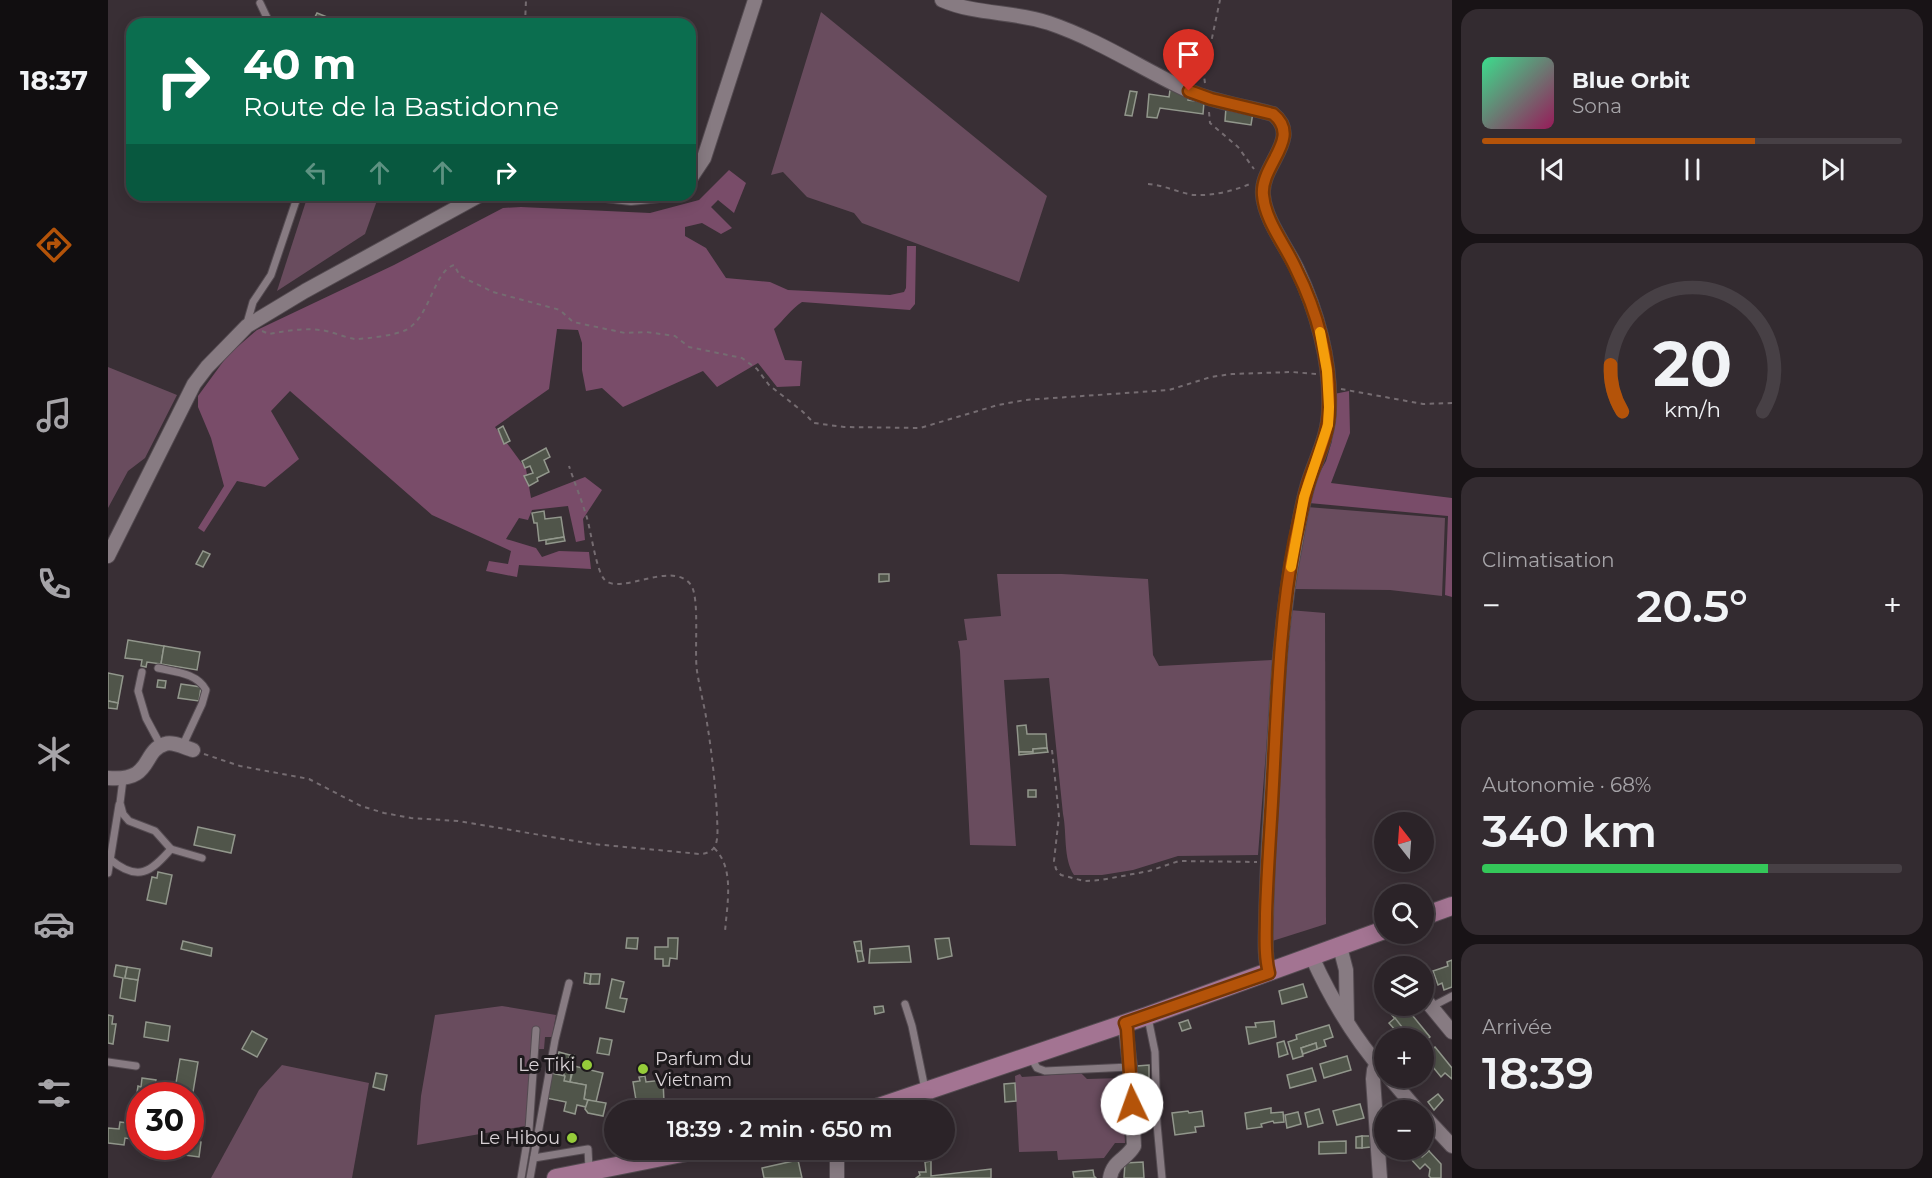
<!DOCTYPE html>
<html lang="fr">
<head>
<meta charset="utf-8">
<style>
	body { margin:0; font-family:Montserrat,sans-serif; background:#332b30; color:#f1f3f6; height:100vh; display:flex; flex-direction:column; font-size:22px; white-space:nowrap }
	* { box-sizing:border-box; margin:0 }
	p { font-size:20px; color:#a6a4a8 }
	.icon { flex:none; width:33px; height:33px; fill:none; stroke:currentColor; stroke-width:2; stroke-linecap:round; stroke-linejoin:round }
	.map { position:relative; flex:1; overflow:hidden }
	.sheet { display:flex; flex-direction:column; gap:9px; padding:9px; background:#181316; width:480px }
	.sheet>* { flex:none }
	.hud { position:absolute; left:18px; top:18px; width:570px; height:183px; border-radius:18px; box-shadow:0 3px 15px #0003,0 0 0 2px #474045; background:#0b6e4f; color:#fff; overflow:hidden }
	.needle { width:39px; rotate:343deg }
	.fabs { position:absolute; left:1266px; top:812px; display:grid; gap:12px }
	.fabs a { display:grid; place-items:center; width:60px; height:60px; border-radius:50%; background:#2b2328; box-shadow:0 3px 15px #0003,0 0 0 2px #474045; font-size:30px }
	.speed { position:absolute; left:18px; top:1082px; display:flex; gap:12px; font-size:30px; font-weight:700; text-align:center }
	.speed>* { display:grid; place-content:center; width:78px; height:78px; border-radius:50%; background:#2b2328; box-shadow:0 3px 15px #0003,0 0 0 2px #474045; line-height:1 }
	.speed .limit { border:9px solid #d22; background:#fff; color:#111 }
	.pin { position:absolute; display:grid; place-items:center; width:51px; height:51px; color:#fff; margin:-62px -26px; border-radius:50% 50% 50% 0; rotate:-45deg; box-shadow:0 0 6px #0007 }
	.pin .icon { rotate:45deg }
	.me { position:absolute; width:66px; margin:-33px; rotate:357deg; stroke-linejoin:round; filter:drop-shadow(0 0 4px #0008) }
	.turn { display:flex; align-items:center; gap:21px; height:126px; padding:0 18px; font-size:27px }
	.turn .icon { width:78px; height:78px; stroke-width:2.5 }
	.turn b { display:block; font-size:42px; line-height:51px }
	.lanes { display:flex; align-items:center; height:57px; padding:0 18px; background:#0003; justify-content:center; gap:30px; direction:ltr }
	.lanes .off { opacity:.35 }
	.big { font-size:45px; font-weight:600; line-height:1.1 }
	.sheet .widget { flex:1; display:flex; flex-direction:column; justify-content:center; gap:9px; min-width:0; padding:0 21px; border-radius:18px; background:#332b30 }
	.sheet .dial { align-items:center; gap:0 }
	.dial svg { height:156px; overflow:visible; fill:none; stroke:#474045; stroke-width:7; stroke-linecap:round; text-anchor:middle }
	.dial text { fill:#f1f3f6; stroke:none }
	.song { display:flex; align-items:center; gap:18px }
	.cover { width:72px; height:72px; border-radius:9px; background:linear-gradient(135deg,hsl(150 70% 55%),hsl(330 70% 35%)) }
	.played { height:6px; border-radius:3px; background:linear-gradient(90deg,#b45309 65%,#474045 65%) }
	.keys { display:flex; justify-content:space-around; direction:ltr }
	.heat { display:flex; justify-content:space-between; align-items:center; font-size:33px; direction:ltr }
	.charge { height:9px; border-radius:4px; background:linear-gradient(90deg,#34c759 68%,#474045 0) }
	.trip { position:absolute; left:496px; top:1100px; width:351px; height:60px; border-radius:30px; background:#2b2328; box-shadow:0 3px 15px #0003,0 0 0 2px #474045; font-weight:600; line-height:60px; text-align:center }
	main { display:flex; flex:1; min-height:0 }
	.tabs { display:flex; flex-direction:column; width:108px; justify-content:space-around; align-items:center; background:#110e10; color:#a6a4a8 }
	.tabs .icon { width:42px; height:42px }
	.tabs .on { color:#b45309 }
	.tabs b { font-size:27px; color:#f1f3f6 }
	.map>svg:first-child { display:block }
	.green { fill:#694c5e }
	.forest { fill:#794c69 }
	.building { fill:#50554a; stroke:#92978c; stroke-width:1.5 }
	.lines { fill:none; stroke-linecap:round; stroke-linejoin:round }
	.service-casing { stroke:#544b51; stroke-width:9 }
	.minor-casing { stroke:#544b51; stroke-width:16 }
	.primary-casing { stroke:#544b51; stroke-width:20 }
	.path { stroke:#756c71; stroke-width:2; stroke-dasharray:4.5 4.5; stroke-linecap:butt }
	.service { stroke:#877b82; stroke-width:7 }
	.minor { stroke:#877b82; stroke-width:14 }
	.primary { stroke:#a37492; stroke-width:18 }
	.route-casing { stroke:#753606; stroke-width:15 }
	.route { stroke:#b45309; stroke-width:10 }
	.slow { stroke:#f59e0b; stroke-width:10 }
	.poi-dot { fill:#96cc3a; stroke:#1d191c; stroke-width:2 }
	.labels { text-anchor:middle; stroke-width:6; stroke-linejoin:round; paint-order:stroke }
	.poi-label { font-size:18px; fill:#d9d2d6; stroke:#1d191c; text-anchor:end }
</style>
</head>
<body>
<main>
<nav class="tabs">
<b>18:37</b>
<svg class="icon on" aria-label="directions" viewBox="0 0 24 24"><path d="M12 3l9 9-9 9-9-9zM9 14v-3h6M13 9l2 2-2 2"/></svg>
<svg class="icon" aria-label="music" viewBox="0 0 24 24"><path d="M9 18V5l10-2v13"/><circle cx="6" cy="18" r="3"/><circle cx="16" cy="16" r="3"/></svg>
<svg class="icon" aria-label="phone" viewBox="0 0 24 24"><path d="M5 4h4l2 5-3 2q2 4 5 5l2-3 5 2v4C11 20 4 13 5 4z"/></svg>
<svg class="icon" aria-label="climate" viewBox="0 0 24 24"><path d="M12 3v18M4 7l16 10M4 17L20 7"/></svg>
<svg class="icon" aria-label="car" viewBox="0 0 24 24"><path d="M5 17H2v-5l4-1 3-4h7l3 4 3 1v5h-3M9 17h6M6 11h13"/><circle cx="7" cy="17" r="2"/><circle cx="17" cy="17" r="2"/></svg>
<svg class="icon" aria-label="filters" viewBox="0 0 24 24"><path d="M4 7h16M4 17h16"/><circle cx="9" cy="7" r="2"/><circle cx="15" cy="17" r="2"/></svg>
</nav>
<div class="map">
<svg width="1344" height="1178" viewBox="0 0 1344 1178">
	<rect width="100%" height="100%" fill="#392f35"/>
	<g class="green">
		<polygon points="713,12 939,196 911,282 754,223 746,213 699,197 675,172 663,175"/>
		<polygon points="200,195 271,195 257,234 169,291"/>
		<polygon points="0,367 69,395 37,458 20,471 0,508"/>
		<polygon points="1199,507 1337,518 1334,596 1282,590 1186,589"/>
		<path d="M889,574h65l86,5 5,76 6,11 114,-6 -15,195 -80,1 -45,14 -31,5h-28c-11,-17 -7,-42 -11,-61l-14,-136 -45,2 12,166 -46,-1 -10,-194 -2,-10 9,-1 -3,-21 37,-3z"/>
		<polygon points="1181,610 1217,613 1218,924 1161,942"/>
		<polygon points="394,1006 448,1015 444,1037 437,1037 436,1049 426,1049 417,1126 309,1145 313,1096 327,1015"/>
		<polygon points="174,1065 261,1083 244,1178 103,1178 151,1090"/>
		<polygon points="973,1073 979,1079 1014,1078 1017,1143 1007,1143 996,1158 950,1160 949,1151 911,1152 907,1076 912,1074 914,1077"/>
	</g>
	<g class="forest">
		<path d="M621,170l17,13 -12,30 -16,-13 -7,7 21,21 -11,6 -19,-11 -17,4v9l21,12 20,30 44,4 18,8 102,5 14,-3 2,-4 1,-42h9l-1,58 -5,6 -108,-8c-11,7 -18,18 -28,27l11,31 17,1 -2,25 -23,1 -19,-24 -41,24 -14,-16 -80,36 -21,-19 -16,3 -4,-21v-27l-4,-13 -21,-1 -8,60 -54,38 31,42 5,29 54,-21 17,13 -19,29 2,21 -9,2 -8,-36 -36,4 -4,10 -9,-2 -13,21 30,9 6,9 17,-6 30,1 2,17 -72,-4 -2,12 -31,-6 3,-10 19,3 3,-13 -79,-36 -142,-124 -19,20 28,48 -34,28 -28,-6 -33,51 -6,-4 26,-42 -13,-48 -13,-31v-11l30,-41 29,-25 137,-65 109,-57 18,-1 129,6 49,-13z"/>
		<polygon points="1241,391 1242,433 1223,483 1344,498 1344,597 1337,595 1340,516 1201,503 1205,485 1218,461 1224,441 1226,394"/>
	</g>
	<g class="building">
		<polygon points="209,13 219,17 217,24 206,19"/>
		<polygon points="1062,90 1081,93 1080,100 1096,102 1095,114 1052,108 1049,118 1039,117 1041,94 1061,97"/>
		<polygon points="1022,91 1029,92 1024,116 1017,115"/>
		<polygon points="1118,107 1145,112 1143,125 1117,121"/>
		<polygon points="395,426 402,441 396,444 390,429"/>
		<polygon points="438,448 442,457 436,460 441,472 429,478 430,481 421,486 416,476 425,473 422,466 417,468 414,461"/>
		<polygon points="436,511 437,519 453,517 456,537 431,541 429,523 426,523 424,513"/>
		<polygon points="456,537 457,541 438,544 438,540"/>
		<polygon points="95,551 102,554 95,567 88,564"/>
		<polygon points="771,574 781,574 781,581 771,582"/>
		<polygon points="20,640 56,646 53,664 39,662 38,667 33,666 34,660 17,658"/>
		<polygon points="56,646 92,652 89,670 53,664"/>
		<polygon points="0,673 15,676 10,703 0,701"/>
		<polygon points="50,680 58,681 57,688 49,687"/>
		<polygon points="73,684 93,687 91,701 70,698"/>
		<polygon points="0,701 10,703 9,709 0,708"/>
		<polygon points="918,725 919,734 938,734 939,748 925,749 925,752 911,752 909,726"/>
		<polygon points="939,748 940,752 911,755 911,752 925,752 925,749"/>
		<rect x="920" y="790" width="8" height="7"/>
		<polygon points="90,827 127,835 123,853 86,845"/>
		<polygon points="50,872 64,875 58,904 39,900 44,877 49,878"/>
		<polygon points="519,938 530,938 529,949 518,948"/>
		<polygon points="560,938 570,938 569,959 562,958 561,966 555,966 555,959 547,959 547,947 560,947"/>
		<polygon points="841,938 844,956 830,959 827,939"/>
		<polygon points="75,941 104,948 103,956 73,949"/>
		<polygon points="753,941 754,951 748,951 746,942"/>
		<polygon points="801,946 803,962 761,963 762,949"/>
		<polygon points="748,951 754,951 756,961 750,962"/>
		<polygon points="1344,960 1344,987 1336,990 1334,983 1330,985 1325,971 1340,966 1339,962"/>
		<polygon points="8,965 19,967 17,978 30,980 27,1001 12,998 15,978 6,976"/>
		<polygon points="19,967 32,969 30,980 17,978"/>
		<polygon points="477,973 483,974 482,984 476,983"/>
		<polygon points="483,974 492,974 491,984 482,984"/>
		<polygon points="504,979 516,982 512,998 519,999 516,1012 498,1008"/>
		<polygon points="1195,984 1199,997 1174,1004 1171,991"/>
		<polygon points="1286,1005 1296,1005 1322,1037 1316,1042 1316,1038 1302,1038 1280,1010"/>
		<polygon points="775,1006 776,1012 767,1014 766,1007"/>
		<polygon points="0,1015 5,1016 4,1024 8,1024 5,1044 0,1043"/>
		<polygon points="1287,1018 1294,1027 1288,1031 1281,1023"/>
		<polygon points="1080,1020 1083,1028 1074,1031 1071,1023"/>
		<polygon points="1166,1021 1168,1037 1141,1044 1138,1027 1148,1027 1147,1023"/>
		<polygon points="38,1022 62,1026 60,1041 36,1037"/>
		<polygon points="1221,1025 1225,1037 1216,1040 1218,1046 1209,1049 1208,1043 1193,1048 1195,1056 1185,1059 1180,1042 1189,1039 1188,1035"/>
		<polygon points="144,1031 159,1039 149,1057 134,1049"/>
		<polygon points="492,1038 504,1040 501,1055 489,1053"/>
		<polygon points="1176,1041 1180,1054 1171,1057 1169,1043"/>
		<polygon points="1208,1043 1209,1049 1195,1054 1193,1048"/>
		<polygon points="1327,1047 1344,1068 1344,1079 1337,1073 1333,1077 1316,1056"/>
		<polygon points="451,1052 462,1055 460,1063 449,1061"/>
		<polygon points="462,1055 466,1055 462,1082 456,1081 456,1070 448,1068 449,1061 460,1063"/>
		<polygon points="1239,1056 1243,1070 1216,1078 1212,1064"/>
		<polygon points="72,1059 90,1062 84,1098 82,1095 66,1095"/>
		<polygon points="1041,1065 1041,1078 1029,1079 1029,1066"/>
		<polygon points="466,1066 495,1073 488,1102 476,1099 478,1085 462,1082"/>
		<polygon points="1204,1068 1208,1081 1182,1088 1179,1075"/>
		<polygon points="268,1073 279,1075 276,1090 265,1087"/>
		<polygon points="443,1073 457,1076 456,1081 478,1085 476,1099 480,1100 478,1107 469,1105 467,1114 456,1111 458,1102 438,1098"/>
		<polygon points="537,1076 538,1082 555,1080 556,1102 529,1106 525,1082 532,1081 531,1077"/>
		<polygon points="34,1078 48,1080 46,1094 32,1095 32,1114 26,1113 30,1086 33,1087"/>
		<polygon points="907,1083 908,1101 897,1102 896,1084"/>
		<polygon points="1330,1094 1335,1100 1326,1110 1320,1102"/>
		<polygon points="480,1100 498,1103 495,1116 480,1113 477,1109"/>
		<polygon points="1252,1104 1256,1118 1229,1125 1225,1111"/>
		<polygon points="1163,1108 1163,1113 1175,1112 1176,1122 1166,1123 1165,1121 1153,1124 1154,1127 1139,1129 1137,1113"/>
		<polygon points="1211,1109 1215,1123 1200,1127 1197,1113"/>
		<polygon points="1080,1111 1081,1113 1094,1111 1096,1126 1087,1127 1088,1132 1067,1135 1064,1113"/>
		<polygon points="1190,1112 1193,1124 1179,1128 1177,1115"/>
		<polygon points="12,1122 27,1124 24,1139 17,1138 16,1145 0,1143 0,1128 11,1129"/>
		<polygon points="82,1125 90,1126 88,1141 93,1142 91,1157 77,1155 77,1152 69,1151 70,1146 82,1146"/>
		<polygon points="1254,1136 1262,1136 1263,1147 1254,1148"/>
		<polygon points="1254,1136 1254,1148 1248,1148 1248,1137"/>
		<polygon points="1238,1141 1238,1153 1211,1154 1211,1142"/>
		<polygon points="1316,1145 1321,1151 1314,1157 1308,1150 1316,1149"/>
		<polygon points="1308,1150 1314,1157 1321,1151 1333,1164 1333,1178 1323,1178 1321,1176 1322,1169 1317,1164 1312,1169 1301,1157"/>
		<polygon points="690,1160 694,1178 656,1178 654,1168"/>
		<polygon points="823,1161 823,1176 883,1169 883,1178 808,1178 812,1175 811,1172 818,1172 817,1162"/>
		<polygon points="1035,1162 1036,1178 1016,1178 1017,1163"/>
		<polygon points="985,1170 986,1176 988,1178 966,1178 965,1172"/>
	</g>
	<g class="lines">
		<g class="service-casing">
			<g id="service">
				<polyline points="152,3 162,24"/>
				<polyline points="139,323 145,302 163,275 190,195"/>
				<path d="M50,668c17,4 39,5 48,22l-4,14 -20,43"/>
				<polyline points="34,672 30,691 38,718 53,746"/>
				<polyline points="15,779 12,803 15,814 21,821 47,831 63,849 94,858"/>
				<path d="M3,860c27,22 40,12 60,-11"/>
				<polyline points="0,873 11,805"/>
				<polyline points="797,1004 804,1026 817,1089"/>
				<polyline points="1323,1007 1344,996"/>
				<polyline points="1040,1018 1047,1052 1049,1124 1054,1178"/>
				<polyline points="922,1056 929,1068 937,1071 1022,1067"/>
				<polyline points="0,1062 28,1066"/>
				<polyline points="426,1158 480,1149 481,1169"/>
				<polyline points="413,1178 421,1130 428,1030"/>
				<polyline points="422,1178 447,1040 461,983"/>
			</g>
		</g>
		<g class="minor-casing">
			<g id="minor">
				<path d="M834,0c34,15 72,11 107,23 50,17 93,46 140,68 27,12 56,15 84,23 30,24 -13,51 -10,81 2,25 23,51 34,74 20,42 34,92 32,140 0,24 -11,46 -19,69 -7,20 -10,41 -14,62 -19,93 -20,189 -26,284 -2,31 -3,63 -4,95 0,17 -2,37 3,54"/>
				<polyline points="582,179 596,158 647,0"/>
				<polyline points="498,195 523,198 551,195"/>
				<polyline points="0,556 86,384 99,367 139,326 197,291 372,195"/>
				<path d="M0,778c46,4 33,-27 57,-34 8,-3 20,4 28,6"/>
				<polyline points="1232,947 1238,970 1239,1020"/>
				<path d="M1204,957c19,42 42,81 72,115"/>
				<polyline points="1316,998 1344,1032"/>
				<polyline points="1269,1063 1266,1070 1265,1079 1272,1178"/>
				<polyline points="1281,1077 1309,1110"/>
				<polyline points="1316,1116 1344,1146"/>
				<polyline points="729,1178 729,1149"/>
				<path d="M1002,1178c3,-18 16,-18 24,-32l-4,-79 -5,-44"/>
			</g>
		</g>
		<g class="primary-casing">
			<g id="primary">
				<polyline points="1316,916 1344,906"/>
				<polyline points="762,1110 1039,1016 1276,930"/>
				<polyline points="448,1178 594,1149"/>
			</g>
		</g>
		<g class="path">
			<polyline points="417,24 418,0"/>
			<polyline points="1097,83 1096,76 1112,0"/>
			<polyline points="1101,112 1102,123 1130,147 1146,169"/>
			<path d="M1040,184c16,1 31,9 46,11 19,1 39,-4 56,-11"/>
			<path d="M154,331l7,3c16,-3 34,-6 51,-4 11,1 26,8 35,9 11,0 41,-4 51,-9 25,-14 27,-58 48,-65l6,11 33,16 67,18 13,12 52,11 21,-1 29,4 14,11 53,11 15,11 12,16 33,26 12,12 30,4 76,1 78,-23 27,-5 144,-10 42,-13 21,-3 60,-2 24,2"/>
			<polyline points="1233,389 1315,404 1344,403"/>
			<polyline points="944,750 951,816 946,861 948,869 953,875 976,881 993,880 1041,871 1071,861 1149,862"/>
			<path d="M96,754l36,12 69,13 52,27 23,7 27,5 47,3 135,23 107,10c5,0 12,-2 15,-8 4,-8 2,-22 2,-31 -2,-35 -6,-70 -12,-104 -3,-14 -6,-27 -8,-40 -3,-19 3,-73 -6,-86 -19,-26 -72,12 -87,-6 -8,-10 -13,-47 -17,-61 -5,-17 -12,-34 -18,-52"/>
			<path d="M606,848c21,20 13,56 11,84"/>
		</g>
		<use href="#service" class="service"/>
		<use href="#minor" class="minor"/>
		<use href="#primary" class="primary"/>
	</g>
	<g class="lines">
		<g class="route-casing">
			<path id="route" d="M1024,1104l-5,-75 -2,-6 144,-50c-5,-19 -3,-40 -3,-59 1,-32 3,-63 5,-95 6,-93 6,-188 24,-279 5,-21 8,-42 15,-62 8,-23 19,-45 19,-69 2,-48 -12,-98 -33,-140 -10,-23 -31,-48 -33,-74 -3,-30 40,-57 10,-81l-62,-15 -22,-8"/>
		</g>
		<use href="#route" class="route"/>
		<polyline class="slow" points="1183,567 1196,497 1220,425 1221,407 1219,371 1212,332"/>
	</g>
	<g class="poi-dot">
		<circle cx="479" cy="1065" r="6"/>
		<circle cx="535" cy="1069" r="6"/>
		<circle cx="464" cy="1138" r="6"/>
	</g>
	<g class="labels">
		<g class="poi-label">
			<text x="547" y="1065" text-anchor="start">Parfum du<tspan x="547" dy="21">Vietnam</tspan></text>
			<text x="467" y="1071">Le Tiki</text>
			<text x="452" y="1144">Le Hibou</text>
		</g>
	</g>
</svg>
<div class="fabs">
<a><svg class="needle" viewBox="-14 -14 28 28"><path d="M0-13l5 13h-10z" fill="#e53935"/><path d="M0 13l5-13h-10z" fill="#a6a4a8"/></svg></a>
<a><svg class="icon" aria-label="search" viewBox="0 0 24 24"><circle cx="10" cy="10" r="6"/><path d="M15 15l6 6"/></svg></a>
<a><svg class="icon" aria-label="layers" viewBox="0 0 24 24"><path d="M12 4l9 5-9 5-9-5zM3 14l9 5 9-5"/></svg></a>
<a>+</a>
<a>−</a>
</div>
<div class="speed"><div class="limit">30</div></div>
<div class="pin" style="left:1081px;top:91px;background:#d93025"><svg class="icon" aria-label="arrive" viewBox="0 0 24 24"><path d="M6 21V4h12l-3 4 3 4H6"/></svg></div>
<svg class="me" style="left:1024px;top:1104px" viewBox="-20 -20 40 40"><circle r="19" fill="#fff"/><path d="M0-13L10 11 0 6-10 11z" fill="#b45309"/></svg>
<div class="trip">18:39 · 2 min · 650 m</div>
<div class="hud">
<div class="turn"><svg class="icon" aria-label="right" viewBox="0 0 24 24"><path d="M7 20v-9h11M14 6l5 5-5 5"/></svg><div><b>40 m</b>Route de la Bastidonne</div></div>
<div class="lanes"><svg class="icon off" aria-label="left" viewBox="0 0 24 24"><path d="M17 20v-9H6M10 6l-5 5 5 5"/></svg><svg class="icon off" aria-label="ahead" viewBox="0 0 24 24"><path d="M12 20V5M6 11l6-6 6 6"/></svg><svg class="icon off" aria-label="ahead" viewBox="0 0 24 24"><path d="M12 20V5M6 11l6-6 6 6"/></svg><svg class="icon" aria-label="right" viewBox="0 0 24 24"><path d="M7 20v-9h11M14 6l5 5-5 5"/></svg></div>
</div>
</div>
<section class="sheet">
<div class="widget">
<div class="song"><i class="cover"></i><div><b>Blue Orbit</b><p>Sona</p></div></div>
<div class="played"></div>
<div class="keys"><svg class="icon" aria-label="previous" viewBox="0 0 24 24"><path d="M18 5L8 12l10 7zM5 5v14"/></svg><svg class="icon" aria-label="pause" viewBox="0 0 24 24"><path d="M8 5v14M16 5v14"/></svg><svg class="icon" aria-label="next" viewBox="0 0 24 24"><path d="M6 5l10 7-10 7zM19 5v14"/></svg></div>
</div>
<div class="widget dial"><svg viewBox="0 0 100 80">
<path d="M14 69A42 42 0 1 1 86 69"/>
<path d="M14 69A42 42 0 0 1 8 45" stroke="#b45309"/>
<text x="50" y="56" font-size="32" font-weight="700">20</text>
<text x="50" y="72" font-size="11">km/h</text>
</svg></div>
<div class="widget"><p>Climatisation</p>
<div class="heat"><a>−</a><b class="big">20.5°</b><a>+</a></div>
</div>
<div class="widget"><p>Autonomie · 68%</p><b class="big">340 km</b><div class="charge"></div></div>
<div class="widget"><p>Arrivée</p><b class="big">18:39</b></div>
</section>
</main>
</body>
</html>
